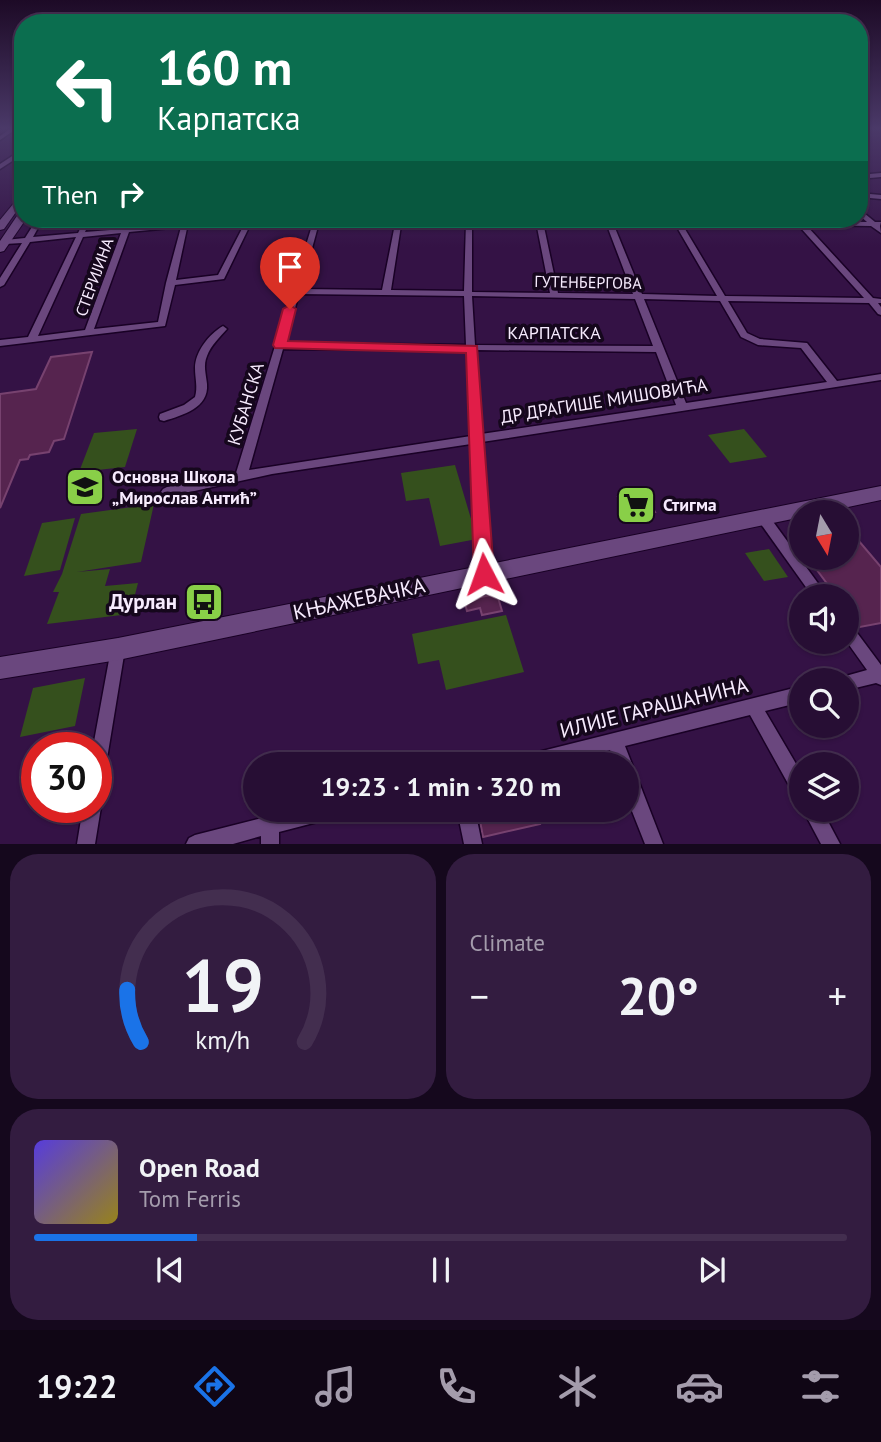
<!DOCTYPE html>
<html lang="en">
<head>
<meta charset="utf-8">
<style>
	body { margin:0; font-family:"PT Sans",sans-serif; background:#331c40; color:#f1f3f6; height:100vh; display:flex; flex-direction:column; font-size:26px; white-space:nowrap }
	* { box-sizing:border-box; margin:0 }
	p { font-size:23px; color:#a49cac }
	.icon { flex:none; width:38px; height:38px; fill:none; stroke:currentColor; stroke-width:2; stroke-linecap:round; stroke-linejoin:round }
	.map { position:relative; height:844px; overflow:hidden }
	.side { display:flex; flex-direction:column; gap:10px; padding:10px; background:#15081d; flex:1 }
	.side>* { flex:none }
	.hud { position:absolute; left:14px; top:14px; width:854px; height:214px; border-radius:28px; box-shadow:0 2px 5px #0004,0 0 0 2px #432e4f; background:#0b6e4f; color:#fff; overflow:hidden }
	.needle { width:46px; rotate:170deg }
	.fabs { position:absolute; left:789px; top:500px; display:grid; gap:14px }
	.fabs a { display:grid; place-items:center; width:70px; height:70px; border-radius:50%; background:#270e34; box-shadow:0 2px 5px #0004,0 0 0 2px #432e4f; font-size:35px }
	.speed { position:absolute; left:21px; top:732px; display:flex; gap:14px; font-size:35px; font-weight:700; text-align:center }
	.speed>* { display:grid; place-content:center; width:91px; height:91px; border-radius:50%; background:#270e34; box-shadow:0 2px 5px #0004,0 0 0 2px #432e4f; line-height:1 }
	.speed .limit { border:10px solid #d22; background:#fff; color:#111 }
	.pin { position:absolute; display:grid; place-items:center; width:60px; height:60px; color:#fff; margin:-72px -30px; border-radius:50% 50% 50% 0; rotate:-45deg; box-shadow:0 0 7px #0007 }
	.pin .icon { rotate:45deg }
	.me { position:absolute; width:77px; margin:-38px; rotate:356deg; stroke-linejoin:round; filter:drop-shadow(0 0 5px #0008) }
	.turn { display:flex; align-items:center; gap:24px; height:147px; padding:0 28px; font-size:32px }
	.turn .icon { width:91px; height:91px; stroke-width:2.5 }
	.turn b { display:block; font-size:49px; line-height:60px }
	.then { display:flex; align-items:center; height:66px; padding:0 28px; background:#0003; gap:14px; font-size:26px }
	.big { font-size:52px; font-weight:700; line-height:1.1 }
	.side .tile { flex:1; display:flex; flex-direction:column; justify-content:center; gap:10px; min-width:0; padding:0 24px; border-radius:28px; background:#331c40 }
	.side .dial { align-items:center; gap:0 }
	.dial svg { height:182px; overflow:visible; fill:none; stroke:#432e4f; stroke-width:7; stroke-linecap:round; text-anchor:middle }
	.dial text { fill:#f1f3f6; stroke:none }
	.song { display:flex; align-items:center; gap:21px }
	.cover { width:84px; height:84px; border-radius:10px; background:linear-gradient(135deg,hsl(250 70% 55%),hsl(50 70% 35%)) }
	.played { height:7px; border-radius:4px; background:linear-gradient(90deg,#1a73e8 20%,#432e4f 20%) }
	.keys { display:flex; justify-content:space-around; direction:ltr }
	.heat { display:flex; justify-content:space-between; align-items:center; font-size:38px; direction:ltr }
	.side .tiles { flex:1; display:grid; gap:10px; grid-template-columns:1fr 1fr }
	.tile:last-child { grid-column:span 2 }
	.trip { position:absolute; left:243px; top:752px; width:396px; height:70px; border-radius:35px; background:#270e34; box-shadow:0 2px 5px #0004,0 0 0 2px #432e4f; font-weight:700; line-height:70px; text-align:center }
	.tabs { display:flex; height:112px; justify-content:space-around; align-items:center; background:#100615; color:#a49cac }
	.tabs .icon { width:49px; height:49px }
	.tabs .current { color:#1a73e8 }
	.tabs b { font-size:32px; color:#f1f3f6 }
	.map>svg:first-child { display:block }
	.green { fill:#35501d }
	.building { fill:#56244f; stroke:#77426f; stroke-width:2 }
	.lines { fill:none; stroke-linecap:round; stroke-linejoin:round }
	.minor-casing { stroke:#190125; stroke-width:3 }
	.secondary-casing { stroke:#190125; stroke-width:2 }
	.minor { fill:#6a477e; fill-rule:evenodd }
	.secondary { fill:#6a477e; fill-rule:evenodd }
	.route { fill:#e11d48; stroke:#92132f; stroke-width:2 }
	.labels { text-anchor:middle; stroke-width:7; stroke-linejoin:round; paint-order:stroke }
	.far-street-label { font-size:16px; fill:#f7ebfe; stroke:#15071c }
	.street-label { font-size:18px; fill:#f7ebfe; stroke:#15071c }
	.poi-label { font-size:18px; font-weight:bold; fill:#f7ebfe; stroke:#15071c; text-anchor:start }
	.near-street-label { font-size:21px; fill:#f7ebfe; stroke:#15071c }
	.near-poi-label { font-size:21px; font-weight:bold; fill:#f7ebfe; stroke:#15071c; text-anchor:end }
</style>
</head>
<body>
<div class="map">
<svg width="881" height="844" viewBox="0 0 881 844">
	<rect width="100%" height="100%" fill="#341245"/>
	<g class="green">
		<polygon points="137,429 125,467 79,472 94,433"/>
		<polygon points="744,429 767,457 730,463 708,435"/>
		<polygon points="455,465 477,539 440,546 429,498 406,501 401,473"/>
		<polygon points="154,504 141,562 77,572 110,569 105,586 138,583 130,614 47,624 59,592 53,592 62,574 81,514"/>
		<polygon points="75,518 60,570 24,576 42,523"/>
		<polygon points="769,549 788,577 764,581 745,553"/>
		<polygon points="506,615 524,672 446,690 439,660 418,664 412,634"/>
		<polygon points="85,678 75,726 20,737 33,688"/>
	</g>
	<g class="building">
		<polygon points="92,352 64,439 54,441 49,452 30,455 28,459 20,460 0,508 0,394 36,389 51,357"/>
		<polygon points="644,493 655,512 628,517 618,497"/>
		<polygon points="847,527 881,567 881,623 860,627 847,610 847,597 837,597 808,558 847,558"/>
		<polygon points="497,594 502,611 482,615 480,608 467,611 464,600"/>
		<polygon points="478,810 536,810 540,824 483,837"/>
	</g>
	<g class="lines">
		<g class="minor-casing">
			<g id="minor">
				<polygon points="10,129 16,129 0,140 0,136"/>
				<polygon points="23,149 23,154 0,169 0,164"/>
				<polygon points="881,173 881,177 859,179 859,175"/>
				<polygon points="859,193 881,195 881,199 859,197"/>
				<path d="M859,209l16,13h6l-1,4 1,7 -10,-7 -65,-1 67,73 8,1v4h-3l3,4v8l-3,-1 -9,-11 -141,-2 19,32 13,6 47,4 30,38 44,-7v6l-399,62 9,132 -2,4 -5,2 -5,-2 -2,-4 -6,-130 -199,30 -105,23 -4,-2 -2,-3 2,-3 4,-2 69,-14 78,-254h6l-19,70 81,1 14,-71h6l-11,71 73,1 2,-69 -60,-1 -3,-2h276l188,3 -8,-7zM472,222h64l14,71 -78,-1zM543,222l63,1 27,71 -75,-1zM613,223l62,1 42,72 -75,-2zM682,224l116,1 66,73 -139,-2zM299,294l165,2 2,49 -181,-2zM472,296l163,3 18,47 -178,-1zM644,299l76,2 21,36 17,8 43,3 26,34 -141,21zM283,349l184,1 4,86 -222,34zM476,350l180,2 20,53 -195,29z"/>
				<path d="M37,219h6l-10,18 45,-4 7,-14h6l-6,13 38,-3 4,-10h6l-3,9 52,-5 1,-4h6l-13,61 42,-5 29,-56h6l-29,60 -49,6 -10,41 -165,20v-6l28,-3 48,-100 -46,5 -26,43 -4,2v-9l22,-35 -17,1 -4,-2 4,-2 20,-2zM181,227l-15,56 -8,39 -64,7 35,-97zM121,233l-36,97 -47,6 45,-99z"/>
				<path d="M223,326l4,3c-7,8 -16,16 -20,27 -4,9 -1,18 0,28 2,24 -24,31 -43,37l-4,-1 -1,-3 1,-3 24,-9 11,-8c3,-10 0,-18 0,-29 0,-16 14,-34 28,-42z"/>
				<polygon points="762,511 766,512 828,597 813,597 758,520 756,516 758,512"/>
				<polygon points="847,624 852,626 881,665 881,685 876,683 847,690 847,681 840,681 842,677 867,670 847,642"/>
				<polygon points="118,642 123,644 125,649 104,777 102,783 96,785 96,747 93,747 111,649 113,644"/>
				<polygon points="802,686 802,702 765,711 802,774 802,800 796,798 750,715 625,746 663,844 645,844 626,796 626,765 616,765 610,750 552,765 510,765 512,759 518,757"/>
				<polygon points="96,800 101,807 95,844 77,844 83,807 96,807"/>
				<polygon points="293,810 338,810 335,816 329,819 279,832 279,844 261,844 261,836 233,844 186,844 189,838 195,835"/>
				<polygon points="457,810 475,810 482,844 464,844"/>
				<polygon points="803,810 822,810 840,844 821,844"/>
			</g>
		</g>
		<g class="secondary-casing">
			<g id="secondary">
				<polygon points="23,192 23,202 4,229 0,230 0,220"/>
				<polygon points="23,212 23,219 26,219 4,251 0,252 0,241 19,213"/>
				<polygon points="881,486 881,500 820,513 802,513 802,517 118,660 0,679 0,657 118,638"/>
			</g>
		</g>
		<use href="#minor" class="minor"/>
		<use href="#secondary" class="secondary"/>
	</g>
	<linearGradient id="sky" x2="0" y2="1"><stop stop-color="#1d0a26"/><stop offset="0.52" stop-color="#4a3968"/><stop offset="1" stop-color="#4a3968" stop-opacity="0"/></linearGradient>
	<rect width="881" height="247" fill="url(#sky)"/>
	<polygon class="route" points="290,305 296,309 288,341 477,346 494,574 491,580 484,583 477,580 474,574 466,353 275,348 273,345 283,309"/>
	<defs>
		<g id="school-square" transform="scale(2.0125)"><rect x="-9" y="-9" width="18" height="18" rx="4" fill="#89cf48" stroke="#15071c"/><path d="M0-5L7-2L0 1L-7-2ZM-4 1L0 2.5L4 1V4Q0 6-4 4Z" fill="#111"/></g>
		<g id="supermarket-square" transform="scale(2.0125)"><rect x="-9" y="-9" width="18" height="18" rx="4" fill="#89cf48" stroke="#15071c"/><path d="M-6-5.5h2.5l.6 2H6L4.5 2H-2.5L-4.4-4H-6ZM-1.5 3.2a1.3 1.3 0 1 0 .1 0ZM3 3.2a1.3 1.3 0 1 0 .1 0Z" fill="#111"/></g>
		<g id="bus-square" transform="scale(2.0125)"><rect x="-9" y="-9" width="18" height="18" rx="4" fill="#89cf48" stroke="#15071c"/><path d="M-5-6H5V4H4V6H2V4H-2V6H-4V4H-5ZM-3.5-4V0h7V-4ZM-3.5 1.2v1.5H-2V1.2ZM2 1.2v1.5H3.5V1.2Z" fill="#111"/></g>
	</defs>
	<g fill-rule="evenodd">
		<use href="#school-square" x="85" y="487"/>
		<use href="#supermarket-square" x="636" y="505"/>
		<use href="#bus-square" x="204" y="602"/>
	</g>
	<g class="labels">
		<g class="far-street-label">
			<text transform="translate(94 277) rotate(-70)" y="6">СТЕРИЈИНА</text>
			<text transform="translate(588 282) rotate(1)" y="6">ГУТЕНБЕРГОВА</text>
		</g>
		<g class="street-label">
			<text x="554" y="339">КАРПАТСКА</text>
			<text transform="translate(604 401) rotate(-9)" y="6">ДР ДРАГИШЕ МИШОВИЋА</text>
			<text transform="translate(246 404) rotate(-73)" y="6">КУБАНСКА</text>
		</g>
		<g class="poi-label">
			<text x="112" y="483">Основна Школа<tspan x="112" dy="21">„Мирослав Антић”</tspan></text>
			<text x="663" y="511">Стигма</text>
		</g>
		<g class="near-street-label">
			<text transform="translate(359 599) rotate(-12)" y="7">КЊАЖЕВАЧКА</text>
			<text transform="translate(654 708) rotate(-14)" y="7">ИЛИЈЕ ГАРАШАНИНА</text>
		</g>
		<g class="near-poi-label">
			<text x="177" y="609">Дурлан</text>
		</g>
	</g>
</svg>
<div class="fabs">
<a><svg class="needle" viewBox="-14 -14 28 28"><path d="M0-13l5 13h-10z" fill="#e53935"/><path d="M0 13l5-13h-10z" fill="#a49cac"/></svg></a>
<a><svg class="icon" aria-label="sound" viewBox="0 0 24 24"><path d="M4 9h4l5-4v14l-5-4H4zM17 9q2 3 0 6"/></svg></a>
<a><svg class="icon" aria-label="search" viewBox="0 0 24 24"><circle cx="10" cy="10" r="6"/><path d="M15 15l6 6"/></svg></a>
<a><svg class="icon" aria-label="layers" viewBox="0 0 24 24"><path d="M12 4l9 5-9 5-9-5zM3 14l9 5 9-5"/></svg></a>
</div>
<div class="speed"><div class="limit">30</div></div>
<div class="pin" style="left:290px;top:309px;background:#d93025"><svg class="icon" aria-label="arrive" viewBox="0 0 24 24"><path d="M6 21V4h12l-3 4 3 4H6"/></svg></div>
<svg class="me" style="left:484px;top:574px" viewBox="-20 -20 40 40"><path d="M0-17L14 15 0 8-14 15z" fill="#e11d48" stroke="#fff" stroke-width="4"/></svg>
<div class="trip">19:23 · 1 min · 320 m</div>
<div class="hud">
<div class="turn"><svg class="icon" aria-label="left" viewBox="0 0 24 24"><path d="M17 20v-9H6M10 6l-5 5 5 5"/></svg><div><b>160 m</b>Карпатска</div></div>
<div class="then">Then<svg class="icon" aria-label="right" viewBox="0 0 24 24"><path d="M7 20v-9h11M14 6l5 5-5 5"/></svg></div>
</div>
</div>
<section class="side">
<div class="tiles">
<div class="tile dial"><svg viewBox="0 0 100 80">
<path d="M14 69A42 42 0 1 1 86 69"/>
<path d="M14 69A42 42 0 0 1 8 46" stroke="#1a73e8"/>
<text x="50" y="56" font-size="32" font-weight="700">19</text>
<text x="50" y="72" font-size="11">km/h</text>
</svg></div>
<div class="tile"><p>Climate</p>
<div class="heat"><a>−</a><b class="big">20°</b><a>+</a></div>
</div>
<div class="tile">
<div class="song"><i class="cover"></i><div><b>Open Road</b><p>Tom Ferris</p></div></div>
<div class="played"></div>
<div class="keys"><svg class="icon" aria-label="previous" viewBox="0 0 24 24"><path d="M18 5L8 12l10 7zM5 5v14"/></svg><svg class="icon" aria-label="pause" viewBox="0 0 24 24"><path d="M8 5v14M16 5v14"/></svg><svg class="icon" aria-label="next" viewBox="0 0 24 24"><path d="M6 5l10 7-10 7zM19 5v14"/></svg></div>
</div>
</div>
</section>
<nav class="tabs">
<b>19:22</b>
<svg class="icon current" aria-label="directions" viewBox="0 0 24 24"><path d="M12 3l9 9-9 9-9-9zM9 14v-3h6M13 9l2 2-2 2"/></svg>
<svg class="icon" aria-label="music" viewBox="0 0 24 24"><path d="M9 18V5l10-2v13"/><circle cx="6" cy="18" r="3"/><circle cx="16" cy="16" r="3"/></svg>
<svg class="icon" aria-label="phone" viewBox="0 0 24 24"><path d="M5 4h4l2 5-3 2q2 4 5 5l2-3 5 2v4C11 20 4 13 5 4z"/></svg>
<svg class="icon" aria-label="climate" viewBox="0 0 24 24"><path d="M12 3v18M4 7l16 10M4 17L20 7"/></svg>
<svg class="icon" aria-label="car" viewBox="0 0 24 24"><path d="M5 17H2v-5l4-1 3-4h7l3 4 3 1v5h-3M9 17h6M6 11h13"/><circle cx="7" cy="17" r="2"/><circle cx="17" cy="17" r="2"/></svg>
<svg class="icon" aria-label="filters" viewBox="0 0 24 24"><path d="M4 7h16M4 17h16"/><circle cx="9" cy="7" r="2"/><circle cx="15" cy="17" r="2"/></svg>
</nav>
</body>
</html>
